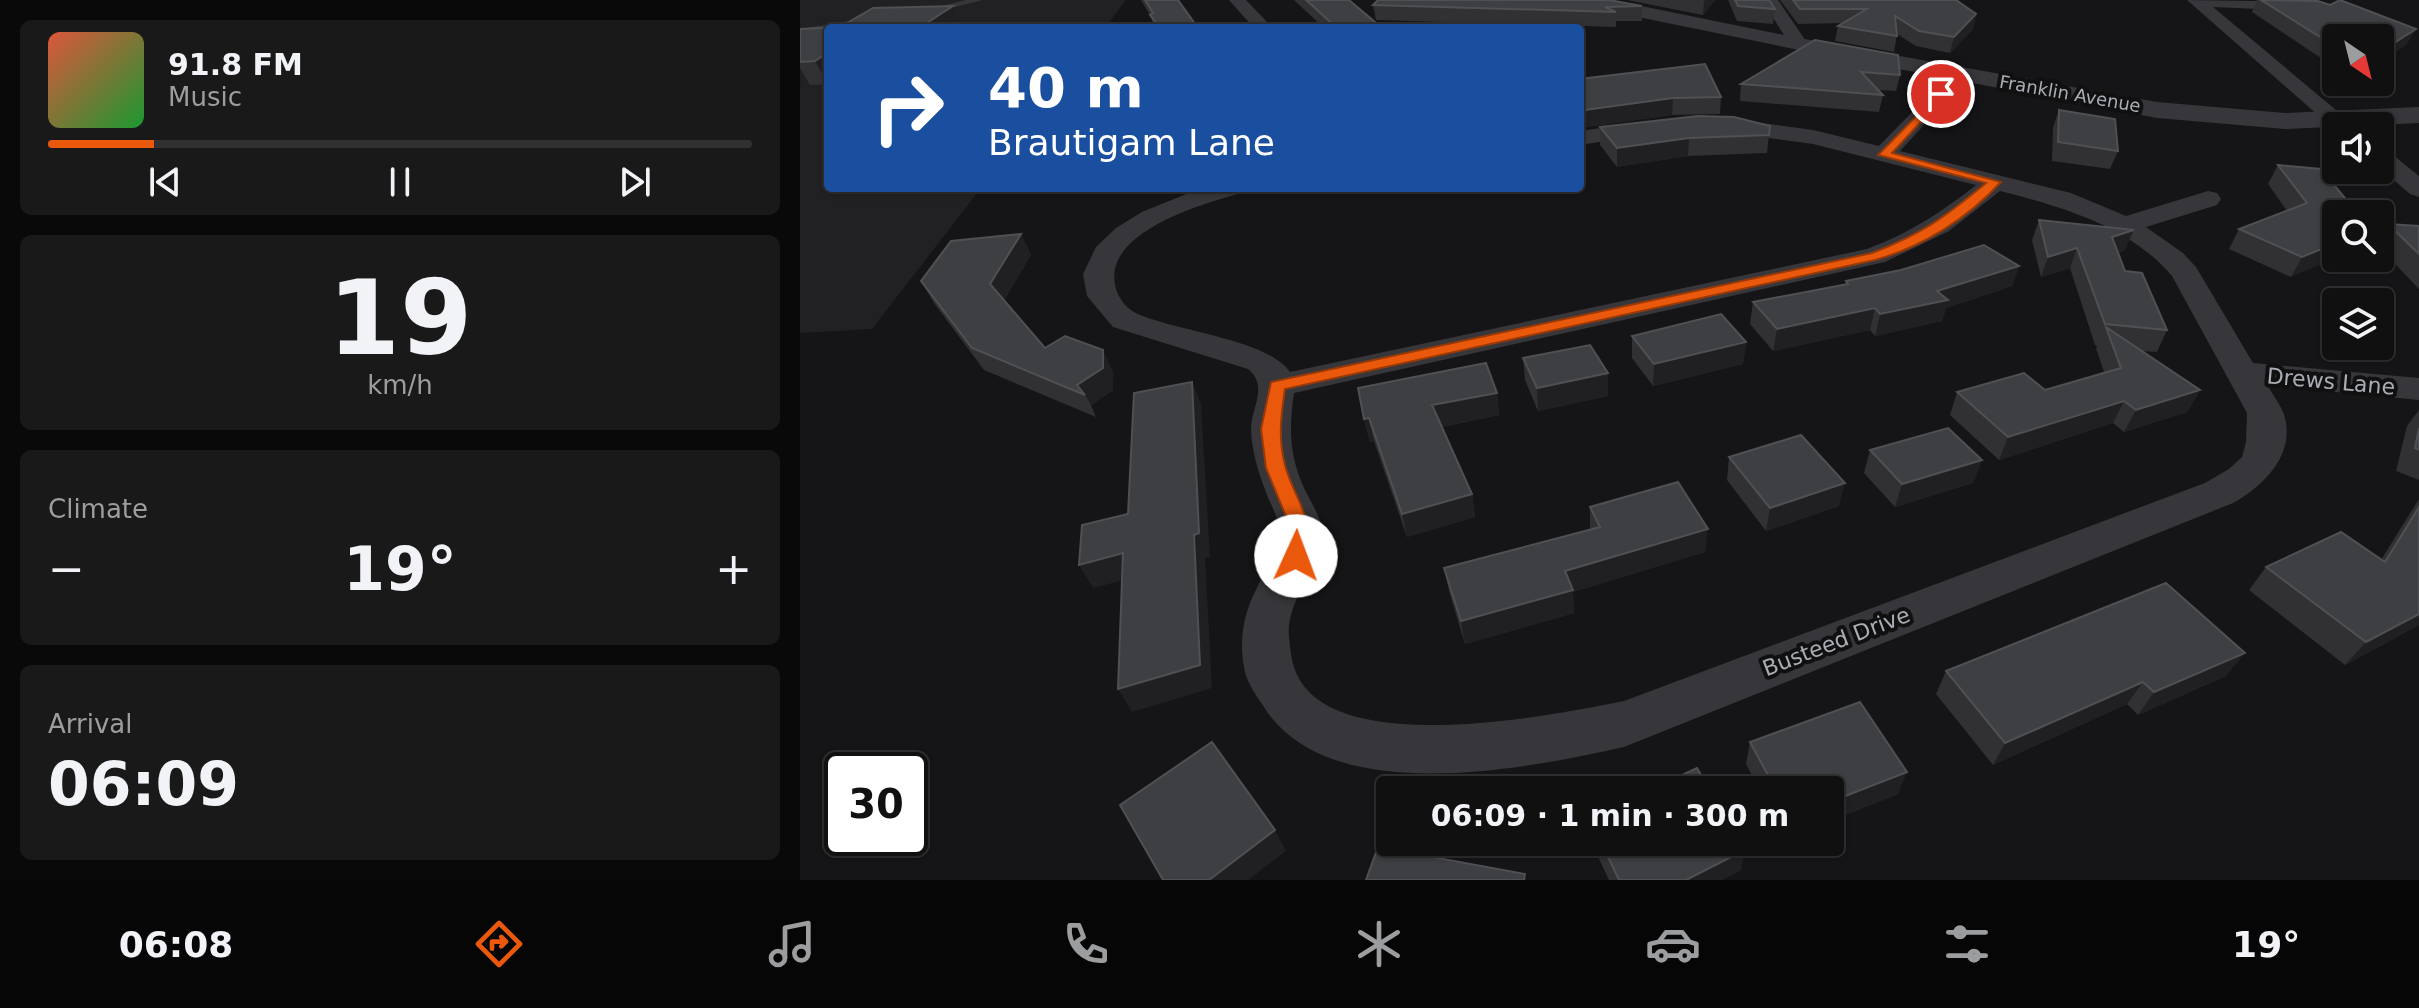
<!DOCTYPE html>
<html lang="en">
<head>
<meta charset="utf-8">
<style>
	body { margin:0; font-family:"DejaVu Sans",sans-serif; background:#19191a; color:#f1f3f6; height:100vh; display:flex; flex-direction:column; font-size:30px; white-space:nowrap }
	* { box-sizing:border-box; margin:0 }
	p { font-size:26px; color:#9c9d9f }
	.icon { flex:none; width:44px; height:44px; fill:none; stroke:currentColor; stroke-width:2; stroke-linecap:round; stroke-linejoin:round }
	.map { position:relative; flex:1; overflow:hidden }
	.side { display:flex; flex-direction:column; gap:20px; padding:20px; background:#090909; width:800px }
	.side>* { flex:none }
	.guide { position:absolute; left:24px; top:24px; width:760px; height:168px; border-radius:8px; box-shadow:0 2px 6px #0004,0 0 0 2px #303031; background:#1a4fa0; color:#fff; overflow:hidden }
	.needle { width:52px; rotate:145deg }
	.fabs { position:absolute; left:1522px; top:24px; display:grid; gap:16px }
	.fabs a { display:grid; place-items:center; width:72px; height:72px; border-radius:8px; background:#101011; box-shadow:0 2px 6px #0004,0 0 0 2px #303031; font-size:40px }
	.speed { position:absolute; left:24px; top:752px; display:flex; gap:16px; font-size:40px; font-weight:700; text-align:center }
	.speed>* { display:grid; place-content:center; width:104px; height:104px; border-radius:50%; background:#101011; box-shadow:0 2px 6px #0004,0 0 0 2px #303031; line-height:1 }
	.speed .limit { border:4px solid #111; border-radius:12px; background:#fff; color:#111 }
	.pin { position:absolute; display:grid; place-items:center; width:68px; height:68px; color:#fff; margin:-34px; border:4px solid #fff; border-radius:50%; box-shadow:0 2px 8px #0007 }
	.me { position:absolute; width:88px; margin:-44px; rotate:2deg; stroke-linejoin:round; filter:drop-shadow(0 0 6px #0008) }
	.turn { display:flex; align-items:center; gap:28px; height:168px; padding:0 32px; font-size:36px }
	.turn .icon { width:104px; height:104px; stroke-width:2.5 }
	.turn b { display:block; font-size:56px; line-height:68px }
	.big { font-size:60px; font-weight:600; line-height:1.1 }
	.side .widget { flex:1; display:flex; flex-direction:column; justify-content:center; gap:12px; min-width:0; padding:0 28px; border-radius:12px; background:#19191a }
	.side .dial { align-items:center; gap:0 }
	.dial b { font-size:104px; line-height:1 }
	.song { display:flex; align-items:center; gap:24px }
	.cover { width:96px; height:96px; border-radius:12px; background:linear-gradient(135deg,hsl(10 70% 55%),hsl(130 70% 35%)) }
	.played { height:8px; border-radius:4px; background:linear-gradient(90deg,#ea580c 15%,#303031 15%) }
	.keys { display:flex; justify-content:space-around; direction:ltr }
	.heat { display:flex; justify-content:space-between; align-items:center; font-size:44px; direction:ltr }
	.trip { position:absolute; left:576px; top:776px; width:468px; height:80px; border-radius:8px; background:#101011; box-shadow:0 2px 6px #0004,0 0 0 2px #303031; font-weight:600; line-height:80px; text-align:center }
	.dock { display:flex; height:128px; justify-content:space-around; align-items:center; background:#060607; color:#9c9d9f }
	.dock .icon { width:56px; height:56px }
	.dock .active { color:#ea580c }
	.dock b { font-size:36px; color:#f1f3f6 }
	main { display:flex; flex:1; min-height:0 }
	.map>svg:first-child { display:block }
	.built { fill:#212123 }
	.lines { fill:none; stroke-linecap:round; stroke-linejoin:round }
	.service { fill:#37373b; fill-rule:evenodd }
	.minor { fill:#37373b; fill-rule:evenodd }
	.tertiary { fill:#37373b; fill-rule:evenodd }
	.wall { fill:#313134 }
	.shaded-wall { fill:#202022 }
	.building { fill:#3e3f42; stroke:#4f5054; stroke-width:2 }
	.route { fill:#ea580c; stroke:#983908; stroke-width:2 }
	.labels { text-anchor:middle; stroke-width:8; stroke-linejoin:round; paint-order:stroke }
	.far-street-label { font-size:18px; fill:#a9adb5; stroke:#101011 }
	.street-label { font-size:22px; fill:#a9adb5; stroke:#101011 }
</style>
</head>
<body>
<main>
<section class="side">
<div class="widget">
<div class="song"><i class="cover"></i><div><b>91.8 FM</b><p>Music</p></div></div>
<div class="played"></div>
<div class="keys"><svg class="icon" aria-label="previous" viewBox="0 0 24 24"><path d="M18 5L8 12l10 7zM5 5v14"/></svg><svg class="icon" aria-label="pause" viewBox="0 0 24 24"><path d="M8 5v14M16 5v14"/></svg><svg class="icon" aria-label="next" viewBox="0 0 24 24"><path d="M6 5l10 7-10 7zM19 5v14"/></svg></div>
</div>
<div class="widget dial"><b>19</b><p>km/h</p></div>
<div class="widget"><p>Climate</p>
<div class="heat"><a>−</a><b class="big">19°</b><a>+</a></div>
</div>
<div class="widget"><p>Arrival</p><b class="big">06:09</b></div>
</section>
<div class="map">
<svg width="1619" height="880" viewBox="0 0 1619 880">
	<rect width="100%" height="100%" fill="#151517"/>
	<polygon class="built" points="0,0 326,0 305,28 28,28 28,188 181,188 72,329 0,333"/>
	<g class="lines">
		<g class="service">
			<polygon points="166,0 183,0 126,14 122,11"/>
			<polygon points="67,18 70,23 0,35 0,29"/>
		</g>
		<g class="minor">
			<polygon points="429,0 446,0 473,28 454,28"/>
			<polygon points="962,0 978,0 1008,44 1006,48 992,48"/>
			<polygon points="1387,0 1512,2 1514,6 1506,11 1413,7 1555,126 1536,126 1536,131"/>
			<path d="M1160,68l7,2 3,4 -3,4 -67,73 171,42 55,23 82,-25 9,2 4,6 -4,6 -71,22 37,26 13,14 57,96 166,15v22l-152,-15c5,8 12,18 16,27 15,40 -18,73 -50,91l-609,244c-99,22 -299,63 -362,-43 -6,-9 -14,-20 -17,-32 -6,-26 -3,-52 8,-76 10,-23 25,-41 25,-67 1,-11 -7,-24 -11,-34 -8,-21 -15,-42 -16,-65 0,-22 18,-44 -3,-61l-135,-42 -26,-31 -4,-22 13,-27 20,-19 26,-16 59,-24h44l-4,5c-36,10 -103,30 -122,65 -11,20 -2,47 19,56 38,17 131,26 152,58l577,-123c41,-15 75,-37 109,-64l-163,-41 -95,-13 -11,-7 11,-7 95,13 66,16 74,-76zM1200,191c60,15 130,35 172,85l75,137 -1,29 -4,15 -13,12 -24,14 -581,218c-71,14 -300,61 -330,-34 -3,-9 -4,-21 -5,-30 -4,-39 36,-71 32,-110 -1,-12 -12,-28 -17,-39 -15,-34 -15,-59 -10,-95l591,-131 64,-31z"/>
			<polygon points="849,121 857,123 860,128 857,133 780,145 780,131"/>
			<polygon points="1580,149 1588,151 1619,176 1619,197 1610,194 1580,168"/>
		</g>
		<polygon class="tertiary" points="775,0 812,0 999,38 1357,102 1485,113 1619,107 1619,123 1485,129 1357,118 999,50 784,6"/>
	</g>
	<g class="wall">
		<polygon points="341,0 378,0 398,28 354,28 351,17"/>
		<polygon points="494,0 549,0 582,28 524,28"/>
		<polygon points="827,0 915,0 903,15"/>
		<polygon points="928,0 969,0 975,9 973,24 937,21"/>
		<polygon points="980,0 1156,0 1176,14 1173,29 1150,53 1116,46 1097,34 1094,52 1035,41 1038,26 1043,23 998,24"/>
		<polygon points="1457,0 1503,0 1607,44 1580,62 1580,38 1536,38 1536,68 1452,12"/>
		<polygon points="573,5 842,6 842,21 816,21 816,27 576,20"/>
		<polygon points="153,6 163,26 28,28 28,84 10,85 0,91 0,29 40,27"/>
		<polygon points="1015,40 1100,75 1096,91 1078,90 1083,95 1079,112 940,101 941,84"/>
		<polygon points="780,79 921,97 920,114 872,115 786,127 780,120"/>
		<polygon points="1259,110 1318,151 1310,169 1252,161 1253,128"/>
		<polygon points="970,126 967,153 888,156 817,167 800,145 800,127"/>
		<polygon points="1478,165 1558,214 1491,277 1429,249 1439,229 1487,211 1468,184"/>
		<polygon points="1239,220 1325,250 1318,253 1325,271 1367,330 1357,352 1341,351 1400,390 1387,412 1324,432 1313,423 1199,460 1150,415 1157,392 1245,390 1304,372 1296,348 1297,346 1295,345 1270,268 1241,277 1232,240"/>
		<polygon points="1588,224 1619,226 1619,289 1580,248 1580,236"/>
		<polygon points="221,234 231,255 204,300 245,348 313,372 313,390 291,405 296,417 184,370 134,303 121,281"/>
		<polygon points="1219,266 1212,286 1146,308 1142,321 1075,336 1070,330 973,351 950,324 953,302 1045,284 1046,281"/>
		<polygon points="832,336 946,342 943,364 853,386 832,358"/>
		<polygon points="723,358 808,396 738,411 725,380"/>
		<polygon points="697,393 699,415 642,427 672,494 675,517 607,537 574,441 570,442 564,419"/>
		<polygon points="1619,410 1619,480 1596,471 1607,426"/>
		<polygon points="1070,450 1182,460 1173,483 1095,507 1064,473"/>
		<polygon points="929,457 1039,506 966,531 927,480"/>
		<polygon points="1619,499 1619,625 1545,665 1449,590 1466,567 1581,560"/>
		<polygon points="790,507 905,552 773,592 774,613 665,644 649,591 644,568 790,529"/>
		<polygon points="1146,671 1426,676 1338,715 1327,704 1193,765 1136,694"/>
		<polygon points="950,742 1098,794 1030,821 1030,790 960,790 946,764"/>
		<polygon points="791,842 941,842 941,870 922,880 809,880"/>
	</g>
	<g class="shaded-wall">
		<polygon points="905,0 915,0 903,15 904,1"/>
		<polygon points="153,6 163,26 160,28 119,28"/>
		<polygon points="1176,14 1173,29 1150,53 1154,37"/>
		<polygon points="1616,29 1607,44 1580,62 1580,52"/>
		<polygon points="21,57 28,70 28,84 15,61"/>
		<polygon points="0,68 10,85 0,91"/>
		<polygon points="873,98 872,115 786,127 785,110"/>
		<polygon points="889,138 888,156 817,167 817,148"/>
		<polygon points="656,188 683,188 657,192"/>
		<polygon points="1334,230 1325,250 1304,257 1312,237"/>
		<polygon points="221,234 231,255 201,305 190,284"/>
		<polygon points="1536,243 1536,258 1491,277 1502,257"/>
		<polygon points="1277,248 1270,268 1241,277 1248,257"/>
		<polygon points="1219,266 1212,286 1146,308 1142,321 1075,336 1080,314 1137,291"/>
		<polygon points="1075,308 1070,330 973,351 977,329"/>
		<polygon points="946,342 943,364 853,386 854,364"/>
		<polygon points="303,350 313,372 313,390 291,405 285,395 277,385"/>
		<polygon points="808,373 808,396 738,411 737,388"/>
		<polygon points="392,382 401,404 410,557 405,558 412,688 332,712 318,689 394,535"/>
		<polygon points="1400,390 1387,412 1324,432 1336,410"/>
		<polygon points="697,393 699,415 636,428 632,405"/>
		<polygon points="1324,401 1313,423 1199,460 1208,437"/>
		<polygon points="569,418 574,441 570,442 564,419"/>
		<polygon points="1182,460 1173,483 1095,507 1102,484"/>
		<polygon points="1045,483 1039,506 966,531 970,508"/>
		<polygon points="672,494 675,517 607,537 602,514"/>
		<polygon points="908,529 905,552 773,592 774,613 665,644 661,621 765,571"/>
		<polygon points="323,553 336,577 293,588 279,565"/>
		<polygon points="1619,614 1619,625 1545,665 1566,642"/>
		<polygon points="1445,653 1426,676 1338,715 1354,692"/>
		<polygon points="1343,682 1327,704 1193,765 1205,743"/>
		<polygon points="1107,772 1098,794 1030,821 1030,802"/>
		<polygon points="475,830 486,851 448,880 409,880"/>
		<polygon points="945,850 941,870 922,880 886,880"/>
	</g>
	<g class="building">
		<polygon points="345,0 378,0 398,28 360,28 350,15 353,13"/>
		<polygon points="506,0 549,0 582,28 537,28"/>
		<polygon points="578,0 809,0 842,6 805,7 816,12 573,5"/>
		<polygon points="935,0 969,0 975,9 938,6"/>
		<polygon points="993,0 1156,0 1176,14 1154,37 1119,31 1095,16 1097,36 1038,26 1067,9 1000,9"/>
		<polygon points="1461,0 1518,1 1530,5 1540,0 1616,29 1580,52 1580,38 1536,38 1536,47"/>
		<polygon points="153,6 119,28 28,28 28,57 21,57 15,61 0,62 0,29 40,27 73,8"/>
		<polygon points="1015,40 1098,55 1100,75 1061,72 1083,95 941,84"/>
		<polygon points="905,64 921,97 873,98 785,110 780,103 780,79"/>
		<polygon points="1259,110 1315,119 1318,151 1258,142"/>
		<polygon points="898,116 934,117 970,126 969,135 889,138 817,148 800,127"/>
		<polygon points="1478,165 1521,169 1558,214 1536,214 1536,243 1502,257 1439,229 1507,203"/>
		<polygon points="1239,220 1334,230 1312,237 1325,271 1342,273 1367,330 1305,324 1277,248 1248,257"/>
		<polygon points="1588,224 1619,226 1619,254"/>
		<polygon points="221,234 190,284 245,348 265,336 303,350 303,368 277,385 285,395 172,348 121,281 151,241"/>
		<polygon points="1184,245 1219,266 1137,291 1148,300 1080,314 1075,308 977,329 953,302 1048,284 1046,281 1101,270"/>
		<polygon points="921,314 946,342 854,364 832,336"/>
		<polygon points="1306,327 1400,390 1336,410 1324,401 1208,437 1157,392 1224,373 1245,390 1321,368"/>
		<polygon points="790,345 808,373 737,388 723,358"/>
		<polygon points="686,363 697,393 632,405 672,494 602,514 569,418 564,419 558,388"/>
		<polygon points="392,382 399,533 394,535 400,665 318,689 323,553 279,565 282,525 328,514 334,393"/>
		<polygon points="1148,428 1182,460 1102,484 1070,450"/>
		<polygon points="1619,428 1619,450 1615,448"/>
		<polygon points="1001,435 1045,483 970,508 929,457"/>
		<polygon points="878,482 908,529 765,571 773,590 661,621 644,568 800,527 790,507"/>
		<polygon points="1619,507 1619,614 1566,642 1466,567 1541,532 1585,562"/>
		<polygon points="1366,583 1445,653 1354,692 1343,682 1205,743 1146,671"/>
		<polygon points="1060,702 1107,772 1030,802 1030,790 976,790 950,742"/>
		<polygon points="412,742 475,830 409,880 363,880 320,805"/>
		<polygon points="897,768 910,790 850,790"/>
		<polygon points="801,842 941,842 945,850 886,880 819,880"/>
		<polygon points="578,847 725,874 724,880 566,880"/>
	</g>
	<path class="route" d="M1141,91l4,1v4l-53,57 109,29c-33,36 -78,65 -126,78l-590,129c-4,27 -7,49 0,76 8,33 37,62 18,97h-15l-3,-6 5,-30 -24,-58 -5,-39 10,-47 601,-129c50,-19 73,-36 114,-70l-108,-28z"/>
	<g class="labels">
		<g class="far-street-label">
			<text transform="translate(1270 94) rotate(10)" y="6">Franklin Avenue</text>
		</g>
		<g class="street-label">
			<text transform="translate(1531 381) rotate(5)" y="8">Drews Lane</text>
			<text transform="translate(1036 641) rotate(-21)" y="8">Busteed Drive</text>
		</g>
	</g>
</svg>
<div class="fabs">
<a><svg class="needle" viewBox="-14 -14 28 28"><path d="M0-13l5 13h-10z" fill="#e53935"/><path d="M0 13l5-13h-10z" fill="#9c9d9f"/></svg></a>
<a><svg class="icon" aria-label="sound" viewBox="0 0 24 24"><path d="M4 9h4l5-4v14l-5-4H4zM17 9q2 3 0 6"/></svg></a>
<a><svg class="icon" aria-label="search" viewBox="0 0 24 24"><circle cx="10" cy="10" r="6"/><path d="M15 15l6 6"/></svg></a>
<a><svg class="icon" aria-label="layers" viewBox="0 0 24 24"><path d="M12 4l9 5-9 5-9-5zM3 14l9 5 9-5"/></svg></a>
</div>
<div class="speed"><div class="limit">30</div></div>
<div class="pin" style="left:1141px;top:94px;background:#d93025"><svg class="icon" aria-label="arrive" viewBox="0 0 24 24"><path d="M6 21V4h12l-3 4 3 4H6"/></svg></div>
<svg class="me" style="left:496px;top:556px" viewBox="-20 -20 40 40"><circle r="19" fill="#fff"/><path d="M0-13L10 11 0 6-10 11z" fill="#ea580c"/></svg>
<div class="trip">06:09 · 1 min · 300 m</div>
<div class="guide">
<div class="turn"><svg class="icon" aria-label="right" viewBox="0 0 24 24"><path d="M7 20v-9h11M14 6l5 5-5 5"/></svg><div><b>40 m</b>Brautigam Lane</div></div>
</div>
</div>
</main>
<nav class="dock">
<b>06:08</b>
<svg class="icon active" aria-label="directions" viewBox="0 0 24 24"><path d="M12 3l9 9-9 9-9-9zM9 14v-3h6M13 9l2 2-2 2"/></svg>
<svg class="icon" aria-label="music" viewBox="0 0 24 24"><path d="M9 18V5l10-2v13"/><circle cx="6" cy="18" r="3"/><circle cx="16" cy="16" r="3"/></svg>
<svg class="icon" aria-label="phone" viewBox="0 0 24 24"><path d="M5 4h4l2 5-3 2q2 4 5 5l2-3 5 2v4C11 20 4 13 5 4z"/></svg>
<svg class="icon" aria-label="climate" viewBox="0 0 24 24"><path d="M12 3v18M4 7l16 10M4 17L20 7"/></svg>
<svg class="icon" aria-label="car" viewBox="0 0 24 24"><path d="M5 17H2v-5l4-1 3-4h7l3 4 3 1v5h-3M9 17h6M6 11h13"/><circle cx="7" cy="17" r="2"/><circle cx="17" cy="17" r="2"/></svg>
<svg class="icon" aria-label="filters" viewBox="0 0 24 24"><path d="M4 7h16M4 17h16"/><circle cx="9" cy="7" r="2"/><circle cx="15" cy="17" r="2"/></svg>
<b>19°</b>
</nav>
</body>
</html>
